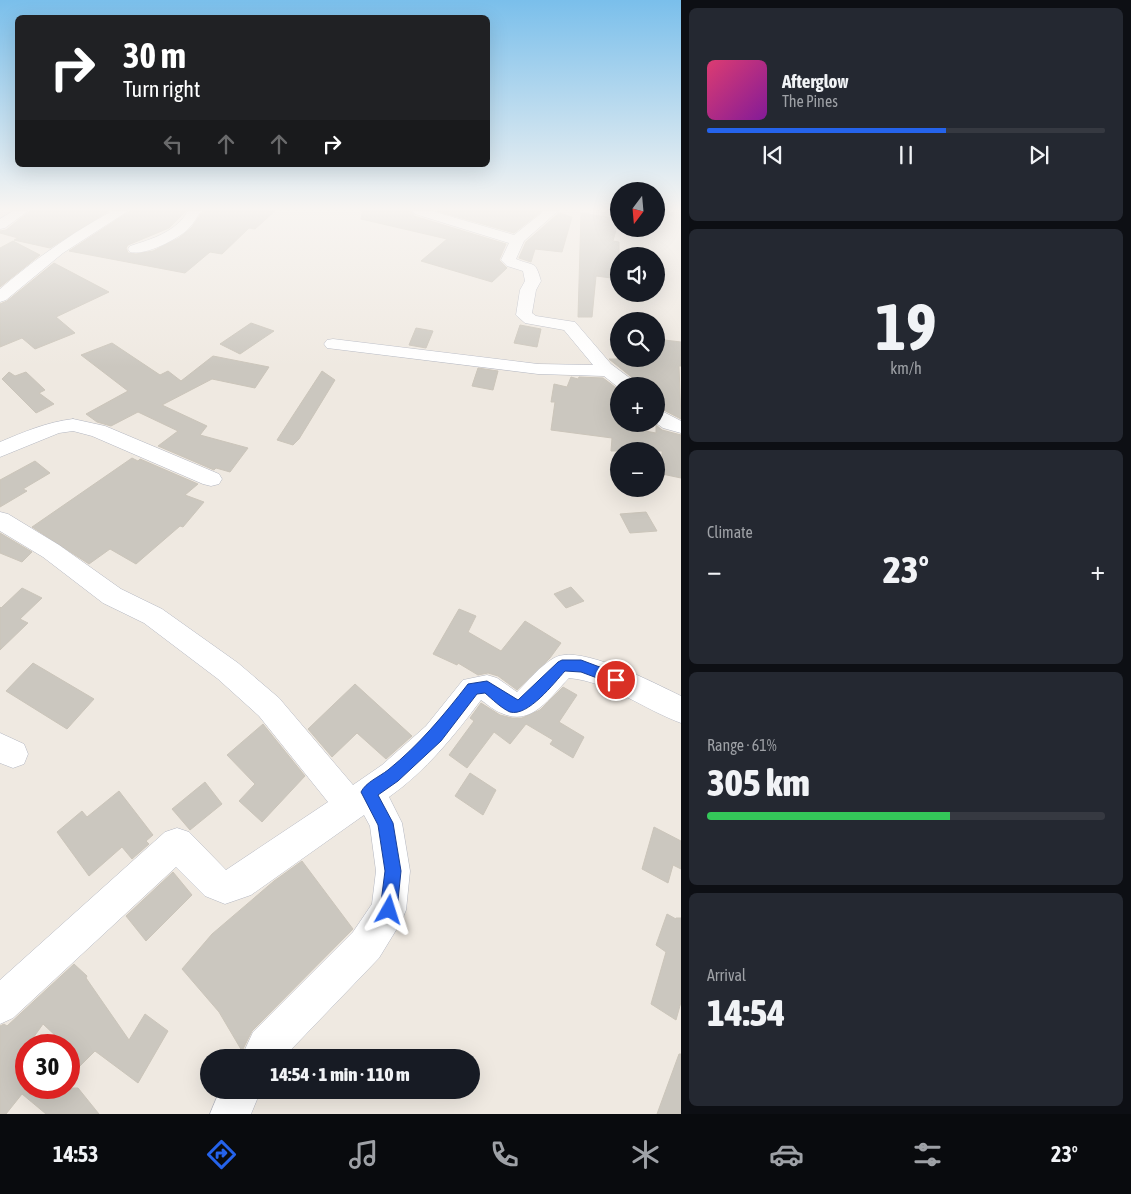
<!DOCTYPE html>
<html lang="en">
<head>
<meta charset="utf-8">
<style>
	body { margin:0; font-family:"Asap Condensed",sans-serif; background:#242831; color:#f1f3f6; height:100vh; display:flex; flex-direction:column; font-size:19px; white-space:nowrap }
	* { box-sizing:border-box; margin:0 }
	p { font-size:16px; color:#9ea1a6 }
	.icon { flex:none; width:28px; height:28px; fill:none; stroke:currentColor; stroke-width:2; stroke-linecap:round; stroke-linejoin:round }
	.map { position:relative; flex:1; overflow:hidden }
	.side { display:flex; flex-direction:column; gap:8px; padding:8px; background:#0d0f14; width:450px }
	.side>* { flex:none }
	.guide { position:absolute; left:15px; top:15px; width:475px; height:152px; border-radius:8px; box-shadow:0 5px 20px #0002; background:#202124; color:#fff; overflow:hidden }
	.needle { width:32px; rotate:196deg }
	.tools { position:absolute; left:610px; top:182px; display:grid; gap:10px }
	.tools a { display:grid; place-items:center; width:55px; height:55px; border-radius:50%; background:#171b24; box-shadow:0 5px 20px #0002; font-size:25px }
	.speed { position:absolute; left:15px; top:1034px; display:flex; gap:10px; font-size:25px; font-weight:700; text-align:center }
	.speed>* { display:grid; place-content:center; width:65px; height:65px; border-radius:50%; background:#171b24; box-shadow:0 5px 20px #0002; line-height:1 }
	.speed .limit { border:8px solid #d22; background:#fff; color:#111 }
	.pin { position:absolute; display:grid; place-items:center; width:42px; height:42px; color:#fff; margin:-21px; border:2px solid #fff; border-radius:50%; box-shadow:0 1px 5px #0007 }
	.me { position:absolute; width:55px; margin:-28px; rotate:6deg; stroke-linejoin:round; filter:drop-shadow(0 0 4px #0008) }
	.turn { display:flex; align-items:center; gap:18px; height:105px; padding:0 25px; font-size:22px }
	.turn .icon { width:65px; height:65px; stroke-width:2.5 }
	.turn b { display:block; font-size:35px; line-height:42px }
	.lanes { display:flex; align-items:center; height:48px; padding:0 25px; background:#0003; justify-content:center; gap:25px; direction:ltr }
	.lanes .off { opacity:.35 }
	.big { font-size:38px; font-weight:800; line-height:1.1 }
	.side .card { flex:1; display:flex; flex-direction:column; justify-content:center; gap:8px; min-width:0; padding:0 18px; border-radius:8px; background:#242831 }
	.side .dial { align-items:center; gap:0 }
	.dial b { font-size:65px; line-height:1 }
	.song { display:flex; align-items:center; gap:15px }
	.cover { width:60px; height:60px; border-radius:8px; background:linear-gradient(135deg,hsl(340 70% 55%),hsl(290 70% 35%)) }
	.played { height:5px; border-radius:2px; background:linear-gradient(90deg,#2563eb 60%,#363941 60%) }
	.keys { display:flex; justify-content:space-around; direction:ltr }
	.heat { display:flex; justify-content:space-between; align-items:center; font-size:28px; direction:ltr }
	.charge { height:8px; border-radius:4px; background:linear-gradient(90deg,#34c759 61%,#363941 0) }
	.trip { position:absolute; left:200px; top:1049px; width:280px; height:50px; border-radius:25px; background:#171b24; box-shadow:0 5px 20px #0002; font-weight:800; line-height:50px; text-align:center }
	.tab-bar { display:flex; height:80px; justify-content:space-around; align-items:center; background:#090b0e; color:#9ea1a6 }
	.tab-bar .icon { width:35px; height:35px }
	.tab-bar .on { color:#2563eb }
	.tab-bar b { font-size:22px; color:#f1f3f6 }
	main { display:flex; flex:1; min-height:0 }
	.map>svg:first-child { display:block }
	.building { fill:#cbc7bf; stroke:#cbc5ba }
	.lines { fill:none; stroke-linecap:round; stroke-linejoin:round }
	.minor-casing { stroke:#b4b7c1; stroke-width:1 }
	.minor { fill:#fff; fill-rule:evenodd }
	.route { fill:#2563eb; stroke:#184099 }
</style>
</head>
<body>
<main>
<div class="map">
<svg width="681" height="1114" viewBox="0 0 681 1114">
	<rect width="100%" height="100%" fill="#efe9e1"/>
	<g class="building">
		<polygon points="30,211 109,211 50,248 14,240 18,238 0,233 0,231 6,230"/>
		<polygon points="130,211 186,211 169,228 128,245 126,248 128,253 136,254 153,251 179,238 192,227 203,211 275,211 255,229 249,228 222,254 210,252 185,273 69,251"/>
		<polygon points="362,211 411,211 414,216 506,244 499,260 507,268 492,282 421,261 447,239 361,219"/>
		<polygon points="437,211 542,211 514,233"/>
		<polygon points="559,213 572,217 562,252 535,249 531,262 519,258 526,242"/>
		<polygon points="581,213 619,219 613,241 619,242 619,279 596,276 592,317 578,317"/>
		<polygon points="13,241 40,255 0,287 0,248"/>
		<polygon points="54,263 109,292 56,317 75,333 35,349 22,338 0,347 0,304 7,301"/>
		<polygon points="251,323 274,331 240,354 220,344"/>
		<polygon points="520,325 541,329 537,347 514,343"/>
		<polygon points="416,328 433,331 426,348 409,345"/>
		<polygon points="656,339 681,342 681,366 679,366 681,419 656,406 656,383 634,379 609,359 656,359"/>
		<polygon points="112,343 160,375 168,371 181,381 213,356 269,367 255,388 212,379 162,405 207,426 200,435 248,448 230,472 216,468 214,470 158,446 178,431 138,412 111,426 97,422 86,414 128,391 81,355"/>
		<polygon points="478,368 498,371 493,390 472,386"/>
		<polygon points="322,371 335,380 299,439 293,445 277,440"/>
		<polygon points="9,372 15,376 26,372 45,390 39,393 54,404 36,413 2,379"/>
		<polygon points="571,377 578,379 579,377 603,378 619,390 619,426 656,433 656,425 662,430 681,435 681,478 662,474 662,451 611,451 612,438 551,430 555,402 551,402 554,384 567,387"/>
		<polygon points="132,458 138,461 140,459 198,484 185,495 204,502 183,527 180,526 136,564 110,549 89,564 32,527"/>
		<polygon points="35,461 50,473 23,489 27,491 0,507 0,480"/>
		<polygon points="646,512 657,531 630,533 620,514"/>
		<polygon points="0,533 32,552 22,562 0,553"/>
		<polygon points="571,587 584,601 566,608 554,594"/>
		<polygon points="22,588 42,598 20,619 28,623 0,650 0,607 1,608"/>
		<polygon points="459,609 476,616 468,632 501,651 525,621 561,643 550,658 517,690 498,676 488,673 478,675 458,663 457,665 433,654"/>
		<polygon points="33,663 94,699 67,729 6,691"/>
		<polygon points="355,684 412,736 386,759 357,733 332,757 308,729"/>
		<polygon points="563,687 577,695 559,722 584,737 573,758 550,744 553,740 526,724 510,744 494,732 467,768 449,755 474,721 470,718 481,703 500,715 512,718 522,718 540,710"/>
		<polygon points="263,724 305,776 262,822 239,801 255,784 227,755"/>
		<polygon points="470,773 496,790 483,815 455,796"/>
		<polygon points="205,782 222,804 190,830 172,809"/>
		<polygon points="119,791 153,835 146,841 149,844 132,859 122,847 89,876 57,832 82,811 87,817"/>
		<polygon points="654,827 681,841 681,869 673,865 668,883 642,869"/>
		<polygon points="302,861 353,929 252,1031 242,1051 219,1012 182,969 212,934 274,881"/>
		<polygon points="173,872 192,895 146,941 126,916"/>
		<polygon points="667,914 676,919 676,918 681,918 681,1002 676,1020 651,1004 666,952 656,945"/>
		<polygon points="74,964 87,976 86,978 129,1040 145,1014 168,1031 138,1083 95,1051 78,1068 69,1054 69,1045 63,1045 58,1038 43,1024 28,1045 26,1045 26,1088 78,1088 99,1114 46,1114 22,1094 6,1114 0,1114 0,1026 4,1024 7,1026"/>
		<polygon points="679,1054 681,1054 681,1114 657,1114"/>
	</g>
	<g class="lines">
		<g class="minor-casing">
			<g id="minor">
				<polygon points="13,211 28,211 5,228 0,229 0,219"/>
				<path d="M112,211h16l-65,42 -57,47 -6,2v-13c35,-30 72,-56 112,-78z"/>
				<path d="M188,211h13c-4,6 -7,12 -12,17 -10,11 -44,28 -59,24l-2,-3 2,-3c22,-7 46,-14 58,-35z"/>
				<path d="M413,211h19l82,24 30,-24h14l-34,30 -8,18c18,8 19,0 25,22l-5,9 -4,23 4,3 39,6 36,42 24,18 2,4h-18v2l-15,-12 -66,-2 -211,-26 -3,-4 3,-4 6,-1 205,25 55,1 -29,-35 -39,-7 -9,-8 4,-25 5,-9 -2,-10 -16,-5 -6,-6 8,-17 -94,-29z"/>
				<polygon points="656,408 681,421 681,433 663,428 656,423"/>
				<path d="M73,419l32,7 114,48 3,5 -3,5 -8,2 -8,-2 -111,-48 -19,-5 -14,2 -59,24v-15c24,-10 47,-20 73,-23z"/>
				<path d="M0,512l8,2 51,31 62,44 41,20 76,54 41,35 74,87 29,-20 44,-39 37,-46 24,-5 10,3 20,14c11,-11 23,-26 37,-34 25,-15 102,26 127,38v27c-38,-14 -71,-41 -112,-45 -20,20 -37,49 -68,35 -8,-3 -14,-9 -20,-13 -27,36 -55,71 -92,97l13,26 8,48 -4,39 -5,12 -22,36 -96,100h-42l12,-26 100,-100 19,-28 4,-33 -6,-45 -6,-11 -113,80 -26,9 -20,-8 -29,-29 -163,151 -13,6v-44l165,-148 12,-4 12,4 37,38 102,-68 -69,-86 -41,-37 -74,-56 -41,-20 -60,-46 -43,-26z"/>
				<polygon points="0,733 24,744 28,754 24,764 13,768 0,763"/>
				<polygon points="220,1090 261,1090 251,1114 210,1114"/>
			</g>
		</g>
		<use href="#minor" class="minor"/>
	</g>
	<linearGradient id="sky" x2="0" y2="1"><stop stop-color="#7abfeb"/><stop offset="0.57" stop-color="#f8f5f2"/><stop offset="1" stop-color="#f8f5f2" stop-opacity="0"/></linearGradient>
	<rect width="681" height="367" fill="url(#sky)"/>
	<path class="route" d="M562,660h19l40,15 2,5 -2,4 -5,1 -35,-13 -16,-1c-11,12 -37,46 -55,41 -9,-4 -18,-13 -25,-19l-8,1 -36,47 -43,40 -20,14 15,28 8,48 -4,39 -2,6 -6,3 -6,-3 -3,-6 5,-39 -7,-46 -17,-33c5,-10 18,-15 27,-22 31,-25 56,-55 80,-86l19,-3 31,19 40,-38z"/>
</svg>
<div class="tools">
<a><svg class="needle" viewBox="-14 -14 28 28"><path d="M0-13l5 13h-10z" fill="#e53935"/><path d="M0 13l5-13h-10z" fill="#9ea1a6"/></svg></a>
<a><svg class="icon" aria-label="sound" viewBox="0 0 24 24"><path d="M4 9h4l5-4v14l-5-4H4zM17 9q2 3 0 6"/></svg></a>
<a><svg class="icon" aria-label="search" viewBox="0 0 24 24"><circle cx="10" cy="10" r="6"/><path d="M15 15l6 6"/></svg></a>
<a>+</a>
<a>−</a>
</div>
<div class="speed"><div class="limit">30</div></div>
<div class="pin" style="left:616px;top:680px;background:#d93025"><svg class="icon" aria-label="arrive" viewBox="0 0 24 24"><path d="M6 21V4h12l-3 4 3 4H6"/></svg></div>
<svg class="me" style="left:389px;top:910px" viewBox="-20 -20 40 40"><path d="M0-17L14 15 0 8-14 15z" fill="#2563eb" stroke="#fff" stroke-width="4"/></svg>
<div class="trip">14:54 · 1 min · 110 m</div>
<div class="guide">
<div class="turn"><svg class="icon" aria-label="right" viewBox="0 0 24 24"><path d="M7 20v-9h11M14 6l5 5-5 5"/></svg><div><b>30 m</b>Turn right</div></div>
<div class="lanes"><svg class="icon off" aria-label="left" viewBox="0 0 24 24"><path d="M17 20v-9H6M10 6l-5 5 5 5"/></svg><svg class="icon off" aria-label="ahead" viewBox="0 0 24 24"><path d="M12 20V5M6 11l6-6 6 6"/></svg><svg class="icon off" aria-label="ahead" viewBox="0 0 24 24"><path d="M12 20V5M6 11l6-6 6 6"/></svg><svg class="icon" aria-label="right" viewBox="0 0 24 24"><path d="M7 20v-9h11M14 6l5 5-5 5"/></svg></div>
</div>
</div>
<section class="side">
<div class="card">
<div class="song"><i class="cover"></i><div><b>Afterglow</b><p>The Pines</p></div></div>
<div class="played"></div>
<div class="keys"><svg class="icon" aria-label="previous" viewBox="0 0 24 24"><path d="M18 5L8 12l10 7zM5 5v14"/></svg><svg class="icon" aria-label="pause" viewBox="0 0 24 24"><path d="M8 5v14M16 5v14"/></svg><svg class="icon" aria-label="next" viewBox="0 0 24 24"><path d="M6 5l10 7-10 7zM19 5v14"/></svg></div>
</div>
<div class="card dial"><b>19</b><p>km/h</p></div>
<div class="card"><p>Climate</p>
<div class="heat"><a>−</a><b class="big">23°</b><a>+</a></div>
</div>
<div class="card"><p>Range · 61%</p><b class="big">305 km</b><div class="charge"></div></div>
<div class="card"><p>Arrival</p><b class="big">14:54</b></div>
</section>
</main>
<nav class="tab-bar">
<b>14:53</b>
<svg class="icon on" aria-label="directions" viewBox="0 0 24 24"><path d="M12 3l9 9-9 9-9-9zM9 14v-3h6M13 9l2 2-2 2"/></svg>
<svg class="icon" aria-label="music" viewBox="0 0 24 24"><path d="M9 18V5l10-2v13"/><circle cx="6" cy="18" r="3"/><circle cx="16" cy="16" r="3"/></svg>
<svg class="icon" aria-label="phone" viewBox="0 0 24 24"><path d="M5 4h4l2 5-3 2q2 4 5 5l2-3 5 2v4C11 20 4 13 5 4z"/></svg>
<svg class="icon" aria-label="climate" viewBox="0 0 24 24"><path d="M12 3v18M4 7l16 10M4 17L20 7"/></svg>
<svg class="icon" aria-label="car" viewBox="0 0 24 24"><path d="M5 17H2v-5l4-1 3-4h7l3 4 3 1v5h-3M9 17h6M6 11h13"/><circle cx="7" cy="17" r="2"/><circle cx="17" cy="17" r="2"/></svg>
<svg class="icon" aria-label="filters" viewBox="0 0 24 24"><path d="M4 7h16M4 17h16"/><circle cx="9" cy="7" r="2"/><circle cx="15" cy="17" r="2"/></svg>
<b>23°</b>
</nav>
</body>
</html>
